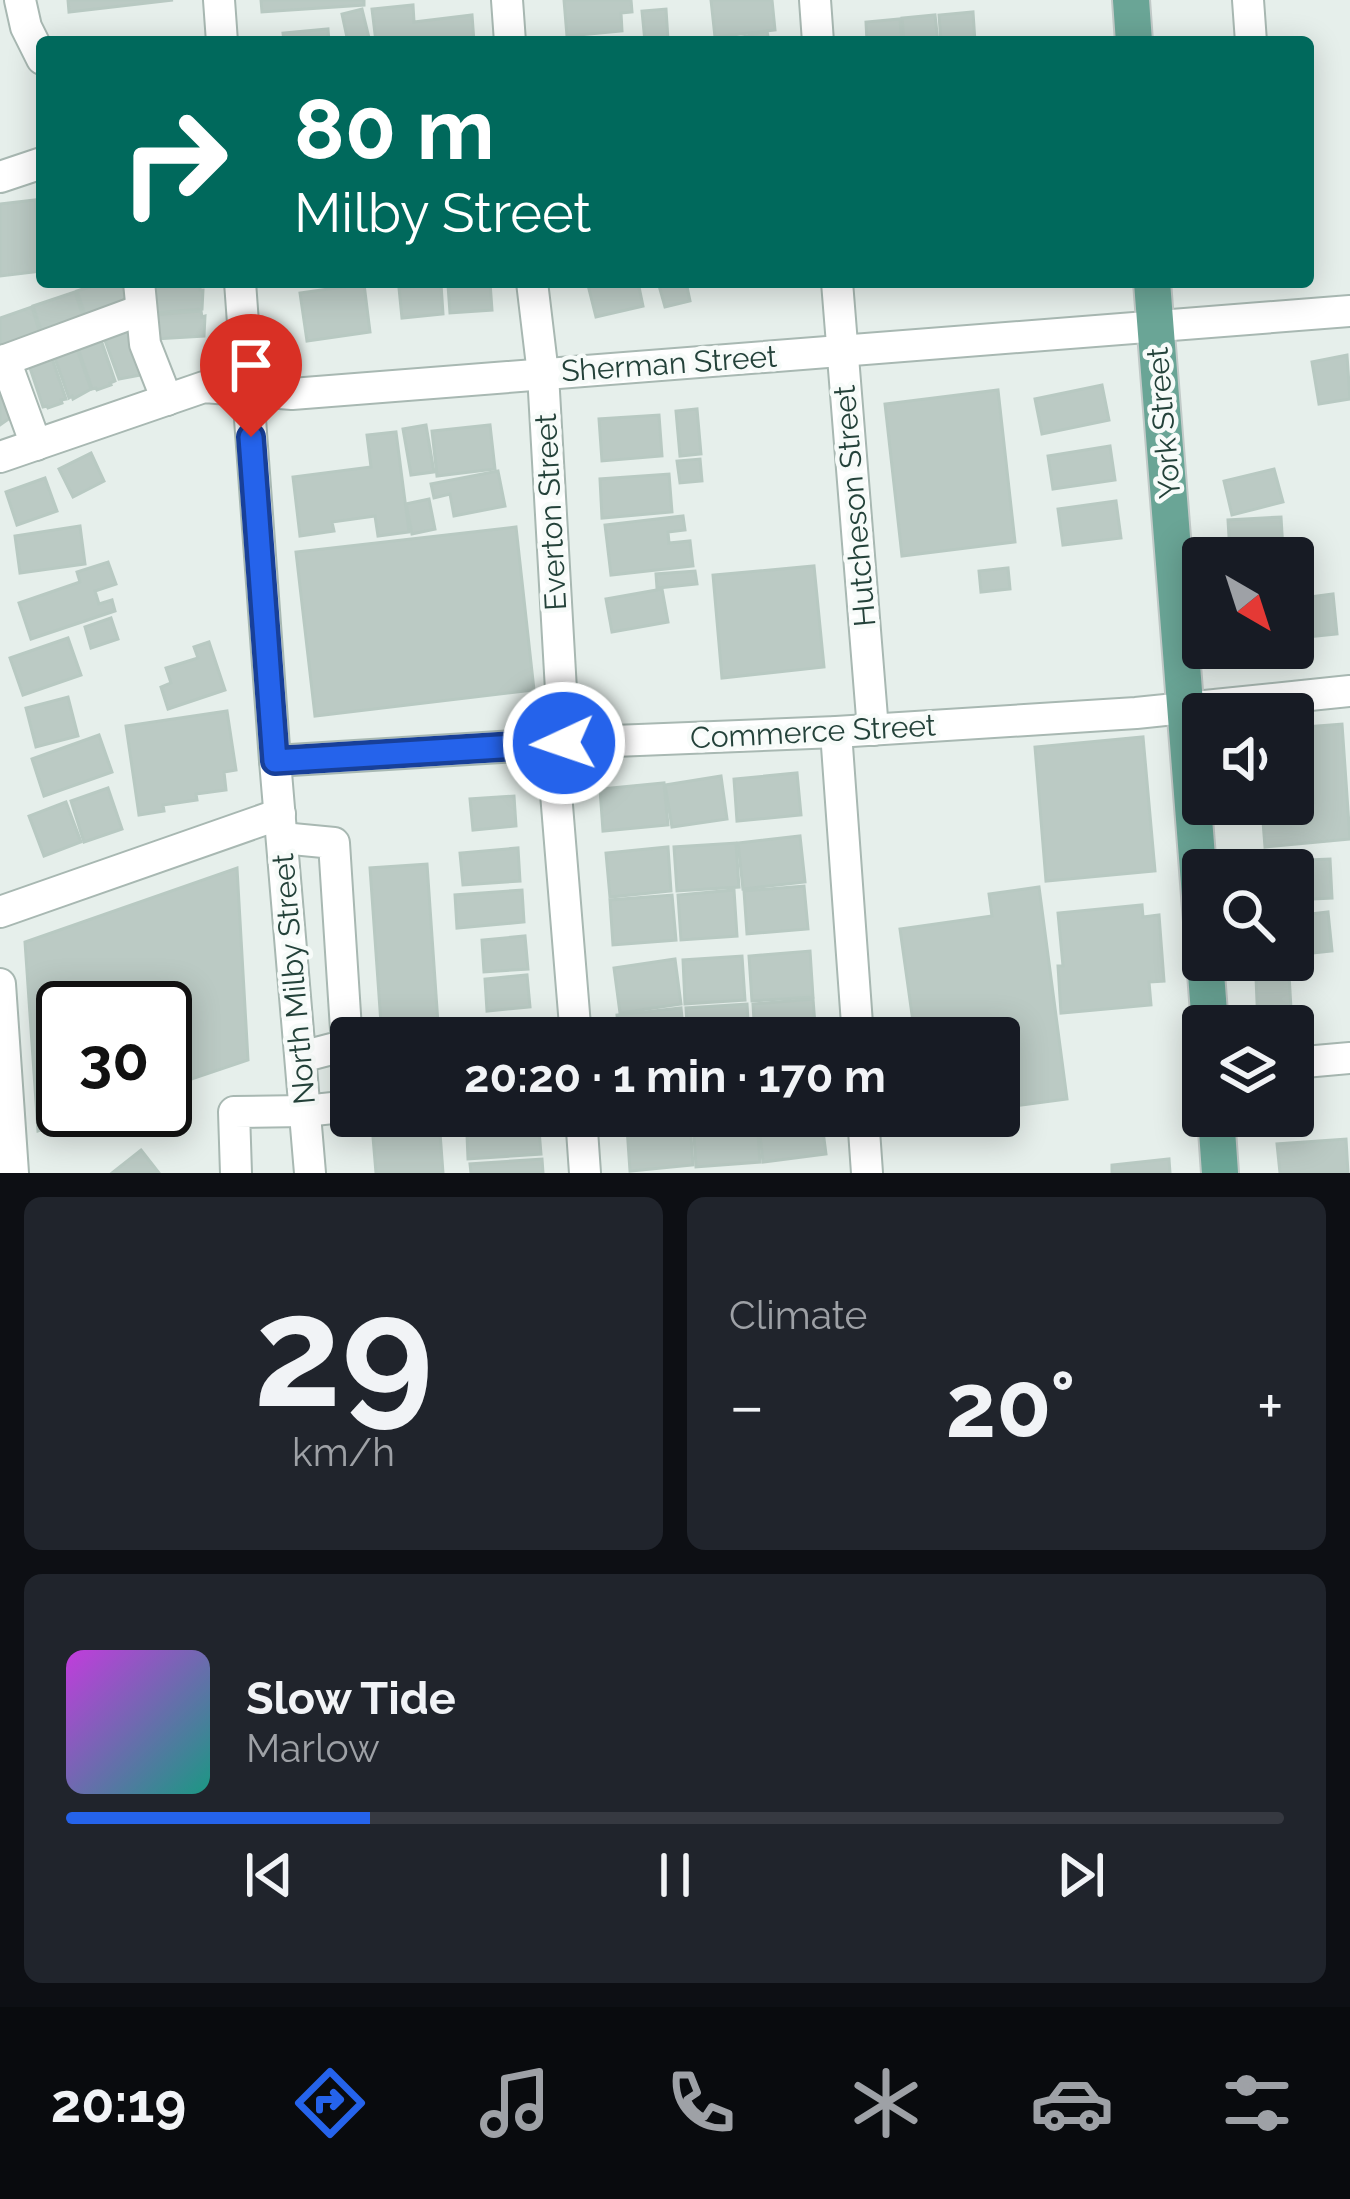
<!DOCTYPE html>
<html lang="en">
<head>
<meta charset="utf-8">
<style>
	body { margin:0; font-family:Raleway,sans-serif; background:#20242c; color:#f1f3f6; height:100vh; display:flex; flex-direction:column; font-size:45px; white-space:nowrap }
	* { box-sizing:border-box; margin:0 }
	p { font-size:39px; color:#9ea1a6 }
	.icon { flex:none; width:66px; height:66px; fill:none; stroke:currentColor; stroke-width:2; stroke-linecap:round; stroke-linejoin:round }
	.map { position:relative; height:1173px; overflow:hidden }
	.sheet { display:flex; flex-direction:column; gap:24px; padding:24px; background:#0d0f14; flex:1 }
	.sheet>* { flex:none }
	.top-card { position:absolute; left:36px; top:36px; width:1278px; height:252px; border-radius:12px; box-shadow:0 6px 30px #0003; background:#00695c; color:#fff; overflow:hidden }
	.needle { width:78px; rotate:141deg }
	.controls { position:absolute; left:1182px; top:537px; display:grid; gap:24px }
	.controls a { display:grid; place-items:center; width:132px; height:132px; border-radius:12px; background:#171b24; box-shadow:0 6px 30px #0003; font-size:60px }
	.speed { position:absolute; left:36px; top:981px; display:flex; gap:24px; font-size:60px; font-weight:700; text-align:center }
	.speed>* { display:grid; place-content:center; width:156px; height:156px; border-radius:50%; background:#171b24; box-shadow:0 6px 30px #0003; line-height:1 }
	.speed .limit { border:6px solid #111; border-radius:18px; background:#fff; color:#111 }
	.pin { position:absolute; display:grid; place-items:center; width:102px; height:102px; color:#fff; margin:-123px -51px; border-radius:50% 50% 50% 0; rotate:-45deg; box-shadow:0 0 12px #0007 }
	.pin .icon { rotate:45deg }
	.me { position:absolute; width:132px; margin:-66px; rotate:267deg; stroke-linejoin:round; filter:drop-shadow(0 0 9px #0008) }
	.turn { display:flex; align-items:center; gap:42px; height:252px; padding:0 60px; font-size:54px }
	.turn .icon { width:156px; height:156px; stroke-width:2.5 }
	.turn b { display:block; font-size:84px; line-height:102px }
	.big { font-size:90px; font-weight:700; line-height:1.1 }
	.sheet .tile { flex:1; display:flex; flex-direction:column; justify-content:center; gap:18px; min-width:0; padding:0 42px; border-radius:18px; background:#20242c }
	.sheet .dial { align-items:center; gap:0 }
	.dial b { font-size:156px; line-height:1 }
	.song { display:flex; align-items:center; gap:36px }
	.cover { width:144px; height:144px; border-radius:18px; background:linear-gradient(135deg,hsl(290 70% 55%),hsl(170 70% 35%)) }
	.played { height:12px; border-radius:6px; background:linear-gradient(90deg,#2563eb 25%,#363941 25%) }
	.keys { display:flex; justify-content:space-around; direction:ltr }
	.heat { display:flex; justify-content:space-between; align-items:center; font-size:66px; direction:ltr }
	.sheet .tiles { flex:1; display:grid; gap:24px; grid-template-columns:1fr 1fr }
	.tile:last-child { grid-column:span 2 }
	.trip { position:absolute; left:330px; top:1017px; width:690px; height:120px; border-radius:12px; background:#171b24; box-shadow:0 6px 30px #0003; font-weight:700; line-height:120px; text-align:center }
	.tab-bar { display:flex; height:192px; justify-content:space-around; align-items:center; background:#090b0e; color:#9ea1a6 }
	.tab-bar .icon { width:84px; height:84px }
	.tab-bar .on { color:#2563eb }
	.tab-bar b { font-size:54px; color:#f1f3f6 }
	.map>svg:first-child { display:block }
	.building { fill:#bbcac4; stroke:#b8c9c2; stroke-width:3 }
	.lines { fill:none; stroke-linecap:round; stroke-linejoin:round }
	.minor-casing { stroke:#a8b8b2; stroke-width:34 }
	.major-casing { stroke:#c2cac8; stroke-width:40 }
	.minor { stroke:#fff; stroke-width:30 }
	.major { stroke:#6aa596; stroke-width:36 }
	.route-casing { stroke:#184099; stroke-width:30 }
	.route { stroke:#2563eb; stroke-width:21 }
	.labels { text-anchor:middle; stroke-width:9; stroke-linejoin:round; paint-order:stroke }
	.street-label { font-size:30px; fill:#24423a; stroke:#f7fbf9 }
</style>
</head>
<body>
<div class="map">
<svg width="1350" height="1173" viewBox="0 0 1350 1173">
	<rect width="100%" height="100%" fill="#e6efeb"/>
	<g class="building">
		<polygon points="68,0 173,0 69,12"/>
		<polygon points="261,0 364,0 364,5 262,12"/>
		<polygon points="564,0 631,0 632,12 621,13 622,31 567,36"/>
		<polygon points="711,0 772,0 775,30 715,37"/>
		<polygon points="413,5 414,22 472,15 474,42 376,42 372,9"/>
		<polygon points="362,9 370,42 348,42 342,14"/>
		<polygon points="666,9 668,40 645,42 642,11"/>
		<polygon points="973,12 975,42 941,42 939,15"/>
		<polygon points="935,15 938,42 904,42 902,18"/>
		<polygon points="900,19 902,42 867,42 866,22"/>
		<polygon points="328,29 329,42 284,42 283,33"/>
		<polygon points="767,31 769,42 722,42"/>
		<polygon points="35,200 42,271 0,276 0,204"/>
		<polygon points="104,282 121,282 127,301 86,318 77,291"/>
		<polygon points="490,282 492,310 450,313 448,285"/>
		<polygon points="600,282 638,282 643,306 596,317 588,285"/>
		<polygon points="658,282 686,282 690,301 665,307"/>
		<polygon points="364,284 370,332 307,341 300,293"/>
		<polygon points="441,284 443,314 402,318 399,288"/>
		<polygon points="200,285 200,290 203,290 202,309 155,313 153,289"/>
		<polygon points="75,292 84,319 41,330 33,306"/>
		<polygon points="32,307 40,334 0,345 0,318"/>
		<polygon points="201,311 202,317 205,316 204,336 156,339 155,315"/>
		<polygon points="128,326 143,370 139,372 140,375 119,379 103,335"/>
		<polygon points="100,337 115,381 110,383 111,385 97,390 96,388 92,389 77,345"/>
		<polygon points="76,346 91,389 73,399 72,396 69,398 53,353"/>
		<polygon points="51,355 66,399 61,400 62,403 48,408 47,406 43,407 28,362"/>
		<polygon points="1347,355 1350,399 1319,404 1312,362"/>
		<polygon points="1102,385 1109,420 1042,434 1035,399"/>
		<polygon points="0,390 10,418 0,425"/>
		<polygon points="998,390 1015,542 902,556 885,404"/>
		<polygon points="697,409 701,454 680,456 676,411"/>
		<polygon points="659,415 662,456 602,461 599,419"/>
		<polygon points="426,425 434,472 411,475 403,429"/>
		<polygon points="490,425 495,469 437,476 432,431"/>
		<polygon points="396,432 409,532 378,536 375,516 332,522 334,531 300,536 293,477 371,467 367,435"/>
		<polygon points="1110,446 1115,480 1053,489 1048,456"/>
		<polygon points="91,453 104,481 73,497 59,469"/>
		<polygon points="700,459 702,481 680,483 677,461"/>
		<polygon points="1274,469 1283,502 1232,515 1224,481"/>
		<polygon points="498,471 505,506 454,516 450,494 434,498 431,484"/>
		<polygon points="669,474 672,512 602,518 600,479"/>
		<polygon points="45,478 57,511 17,525 6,492"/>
		<polygon points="429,499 435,529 412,534 406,504"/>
		<polygon points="1116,501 1121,538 1063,545 1058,509"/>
		<polygon points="683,516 685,530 668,532 669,543 690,541 693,566 611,575 605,525"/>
		<polygon points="1281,517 1283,550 1230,553 1228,520"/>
		<polygon points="80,526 85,564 20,573 15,536"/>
		<polygon points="516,527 534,690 315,716 296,552"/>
		<polygon points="108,562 116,584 95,591 99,604 112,600 115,611 31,639 19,603 80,582 77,572"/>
		<polygon points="814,566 824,667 722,678 713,575"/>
		<polygon points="1008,568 1010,589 981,592 979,571"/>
		<polygon points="695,571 697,584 657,588 656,574"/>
		<polygon points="662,589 668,622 612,632 606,599"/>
		<polygon points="1333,594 1337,634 1306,637 1302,598"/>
		<polygon points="111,618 118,639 91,648 85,627"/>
		<polygon points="68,638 81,675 23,695 10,658"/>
		<polygon points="209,642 225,690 168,709 161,687 171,683 166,668 198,658 194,647"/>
		<polygon points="68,697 78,736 36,747 26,708"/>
		<polygon points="227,711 236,770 224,772 226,790 196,794 197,800 163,805 164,811 139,815 126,726"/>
		<polygon points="1342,724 1350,839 1265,847 1262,808 1314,803 1312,785 1293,787 1293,728"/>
		<polygon points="99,735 112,772 44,796 32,759"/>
		<polygon points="1143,737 1155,871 1046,881 1035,747"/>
		<polygon points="797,773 801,815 737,821 734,779"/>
		<polygon points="721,776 727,819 672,827 665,785"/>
		<polygon points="664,783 668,825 603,831 600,789"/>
		<polygon points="108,788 122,829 84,842 71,801"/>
		<polygon points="514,796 516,826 473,830 470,799"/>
		<polygon points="66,802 81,842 44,856 29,816"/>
		<polygon points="800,836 805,882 743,889 738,843"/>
		<polygon points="736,843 739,887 677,891 674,847"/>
		<polygon points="668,847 671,891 610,897 606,853"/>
		<polygon points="518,848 520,881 463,885 460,853"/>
		<polygon points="1330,859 1332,898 1293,900 1293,870 1260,870 1260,862"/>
		<polygon points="427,864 439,1038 382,1038 370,868"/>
		<polygon points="237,868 248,1060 165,1088 165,1008 63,1008 63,1110 100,1110 38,1131 25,942"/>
		<polygon points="804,886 808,929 747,934 744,891"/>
		<polygon points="1039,887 1067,1099 1006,1107 995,1026 915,1036 900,929 992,916 989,894"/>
		<polygon points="522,890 524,922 457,928 455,895"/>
		<polygon points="734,890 737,936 681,940 678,895"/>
		<polygon points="672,895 676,940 613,945 610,900"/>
		<polygon points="1142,905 1143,917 1159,915 1164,981 1149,982 1151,1005 1061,1013 1058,966 1063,966 1058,913"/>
		<polygon points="1328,912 1332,951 1293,955 1293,916"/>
		<polygon points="525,936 528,969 484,972 482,940"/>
		<polygon points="810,951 813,997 752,1001 749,956"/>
		<polygon points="742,956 745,1000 685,1004 683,960"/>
		<polygon points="675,959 681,1004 620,1013 614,968"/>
		<polygon points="1289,974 1292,1026 1258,1026 1256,977"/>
		<polygon points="527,975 530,1007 487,1011 485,979"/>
		<polygon points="813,999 816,1038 755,1038 753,1004"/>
		<polygon points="747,1004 749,1038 688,1038 686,1008"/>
		<polygon points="681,1008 684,1038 619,1038 617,1015"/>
		<polygon points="522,1023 529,1024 530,1038 482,1038 481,1027"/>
		<polygon points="465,1116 538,1116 539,1127 466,1133"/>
		<polygon points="626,1116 688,1116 688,1118 627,1123"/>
		<polygon points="777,1116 821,1116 826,1154 763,1162 758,1118"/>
		<polygon points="757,1117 760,1162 696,1167 693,1122"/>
		<polygon points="439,1119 443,1173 376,1173 372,1125"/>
		<polygon points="690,1121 693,1165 630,1171 627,1127"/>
		<polygon points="539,1130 541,1154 468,1159 467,1135"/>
		<polygon points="1346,1139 1348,1173 1280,1173 1277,1144"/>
		<polygon points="141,1150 159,1173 112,1173"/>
		<polygon points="542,1159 543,1173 471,1173 470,1164"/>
		<polygon points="1169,1159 1170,1173 1112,1173 1112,1165"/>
	</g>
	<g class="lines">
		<g class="minor-casing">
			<g id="minor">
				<polyline points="20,0 26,27 42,59"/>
				<polyline points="219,0 222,42"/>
				<polyline points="507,0 510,42"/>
				<polyline points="815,0 818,42"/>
				<polyline points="1248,0 1251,42"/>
				<polyline points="0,177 42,163"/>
				<polyline points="139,282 145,344 167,400"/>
				<polyline points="240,282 275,761 310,1173"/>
				<polyline points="532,282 543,374 564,743 555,781 576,1038"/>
				<polyline points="837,282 873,730"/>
				<polyline points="5,360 36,445"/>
				<polyline points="0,362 141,310"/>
				<polyline points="0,457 204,387 292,394 1350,311"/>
				<polyline points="836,732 858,1038"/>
				<polyline points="275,761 564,743 836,732 1136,713 1350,691"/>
				<polyline points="282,838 334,843 347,1045 301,1057"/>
				<polyline points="0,912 280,814"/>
				<polyline points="0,984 13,1173"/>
				<polyline points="1293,1063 1350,1058"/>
				<polyline points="581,1116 585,1173"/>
				<polyline points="863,1116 867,1173"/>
				<polyline points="236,1173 234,1112 305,1111 351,1106"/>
			</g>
		</g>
		<g class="major-casing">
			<g id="major">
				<polyline points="1131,0 1134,42"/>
				<polyline points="1152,282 1203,934"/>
				<polyline points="1205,960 1210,1026"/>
				<polyline points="1216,1116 1220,1173"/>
			</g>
		</g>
		<use href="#minor" class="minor"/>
		<use href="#major" class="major"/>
	</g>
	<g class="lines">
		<g class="route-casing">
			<polyline id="route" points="251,437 275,761 564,743"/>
		</g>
		<use href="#route" class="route"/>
	</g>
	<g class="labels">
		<g class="street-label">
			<text transform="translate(669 364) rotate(-4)" y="10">Sherman Street</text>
			<text transform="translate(1164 423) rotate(-95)" y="10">York Street</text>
			<text transform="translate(855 506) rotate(-95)" y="10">Hutcheson Street</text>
			<text transform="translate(551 512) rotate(-93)" y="10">Everton Street</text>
			<text transform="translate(813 732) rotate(-3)" y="10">Commerce Street</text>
			<text transform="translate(294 979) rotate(-95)" y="10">North Milby Street</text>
		</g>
	</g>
</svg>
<div class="controls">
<a><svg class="needle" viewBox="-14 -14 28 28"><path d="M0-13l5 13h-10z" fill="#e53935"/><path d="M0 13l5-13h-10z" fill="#9ea1a6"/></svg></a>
<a><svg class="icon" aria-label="sound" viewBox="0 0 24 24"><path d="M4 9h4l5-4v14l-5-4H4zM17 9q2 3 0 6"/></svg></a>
<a><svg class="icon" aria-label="search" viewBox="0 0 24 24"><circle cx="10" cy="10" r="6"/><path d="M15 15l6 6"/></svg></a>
<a><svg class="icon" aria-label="layers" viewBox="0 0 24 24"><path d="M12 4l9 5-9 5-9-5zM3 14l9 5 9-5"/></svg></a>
</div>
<div class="speed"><div class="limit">30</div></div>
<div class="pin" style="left:251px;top:437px;background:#d93025"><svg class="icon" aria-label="arrive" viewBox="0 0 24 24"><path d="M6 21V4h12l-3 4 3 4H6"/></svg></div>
<svg class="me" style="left:564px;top:743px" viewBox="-20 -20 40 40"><circle r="17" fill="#2563eb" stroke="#fff" stroke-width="3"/><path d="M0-11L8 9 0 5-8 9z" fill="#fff"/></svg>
<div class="trip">20:20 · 1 min · 170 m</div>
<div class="top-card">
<div class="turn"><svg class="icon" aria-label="right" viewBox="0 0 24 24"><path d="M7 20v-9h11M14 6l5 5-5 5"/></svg><div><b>80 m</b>Milby Street</div></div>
</div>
</div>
<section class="sheet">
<div class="tiles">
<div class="tile dial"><b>29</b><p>km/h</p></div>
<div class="tile"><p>Climate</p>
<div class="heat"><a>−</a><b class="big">20°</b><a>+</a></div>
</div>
<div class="tile">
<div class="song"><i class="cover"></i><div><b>Slow Tide</b><p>Marlow</p></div></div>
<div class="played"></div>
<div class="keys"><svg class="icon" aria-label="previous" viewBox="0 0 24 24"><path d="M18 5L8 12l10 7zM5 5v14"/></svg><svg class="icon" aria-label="pause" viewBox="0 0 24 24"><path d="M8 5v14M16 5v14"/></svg><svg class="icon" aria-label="next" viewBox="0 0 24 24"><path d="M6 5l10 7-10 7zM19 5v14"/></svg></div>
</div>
</div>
</section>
<nav class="tab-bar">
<b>20:19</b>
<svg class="icon on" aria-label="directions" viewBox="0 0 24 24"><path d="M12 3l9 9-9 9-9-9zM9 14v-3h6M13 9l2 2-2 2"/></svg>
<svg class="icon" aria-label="music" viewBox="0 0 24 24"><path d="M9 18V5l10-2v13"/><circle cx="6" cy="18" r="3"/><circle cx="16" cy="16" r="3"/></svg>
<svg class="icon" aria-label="phone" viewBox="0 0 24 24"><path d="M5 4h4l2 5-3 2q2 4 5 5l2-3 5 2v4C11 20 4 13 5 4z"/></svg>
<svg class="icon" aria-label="climate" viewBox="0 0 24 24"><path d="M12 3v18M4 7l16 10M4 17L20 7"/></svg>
<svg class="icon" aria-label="car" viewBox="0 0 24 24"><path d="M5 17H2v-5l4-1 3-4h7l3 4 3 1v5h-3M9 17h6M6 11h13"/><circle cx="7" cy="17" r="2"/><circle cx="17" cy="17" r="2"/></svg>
<svg class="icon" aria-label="filters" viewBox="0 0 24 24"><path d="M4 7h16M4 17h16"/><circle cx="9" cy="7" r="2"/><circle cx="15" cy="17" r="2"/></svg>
</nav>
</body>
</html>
